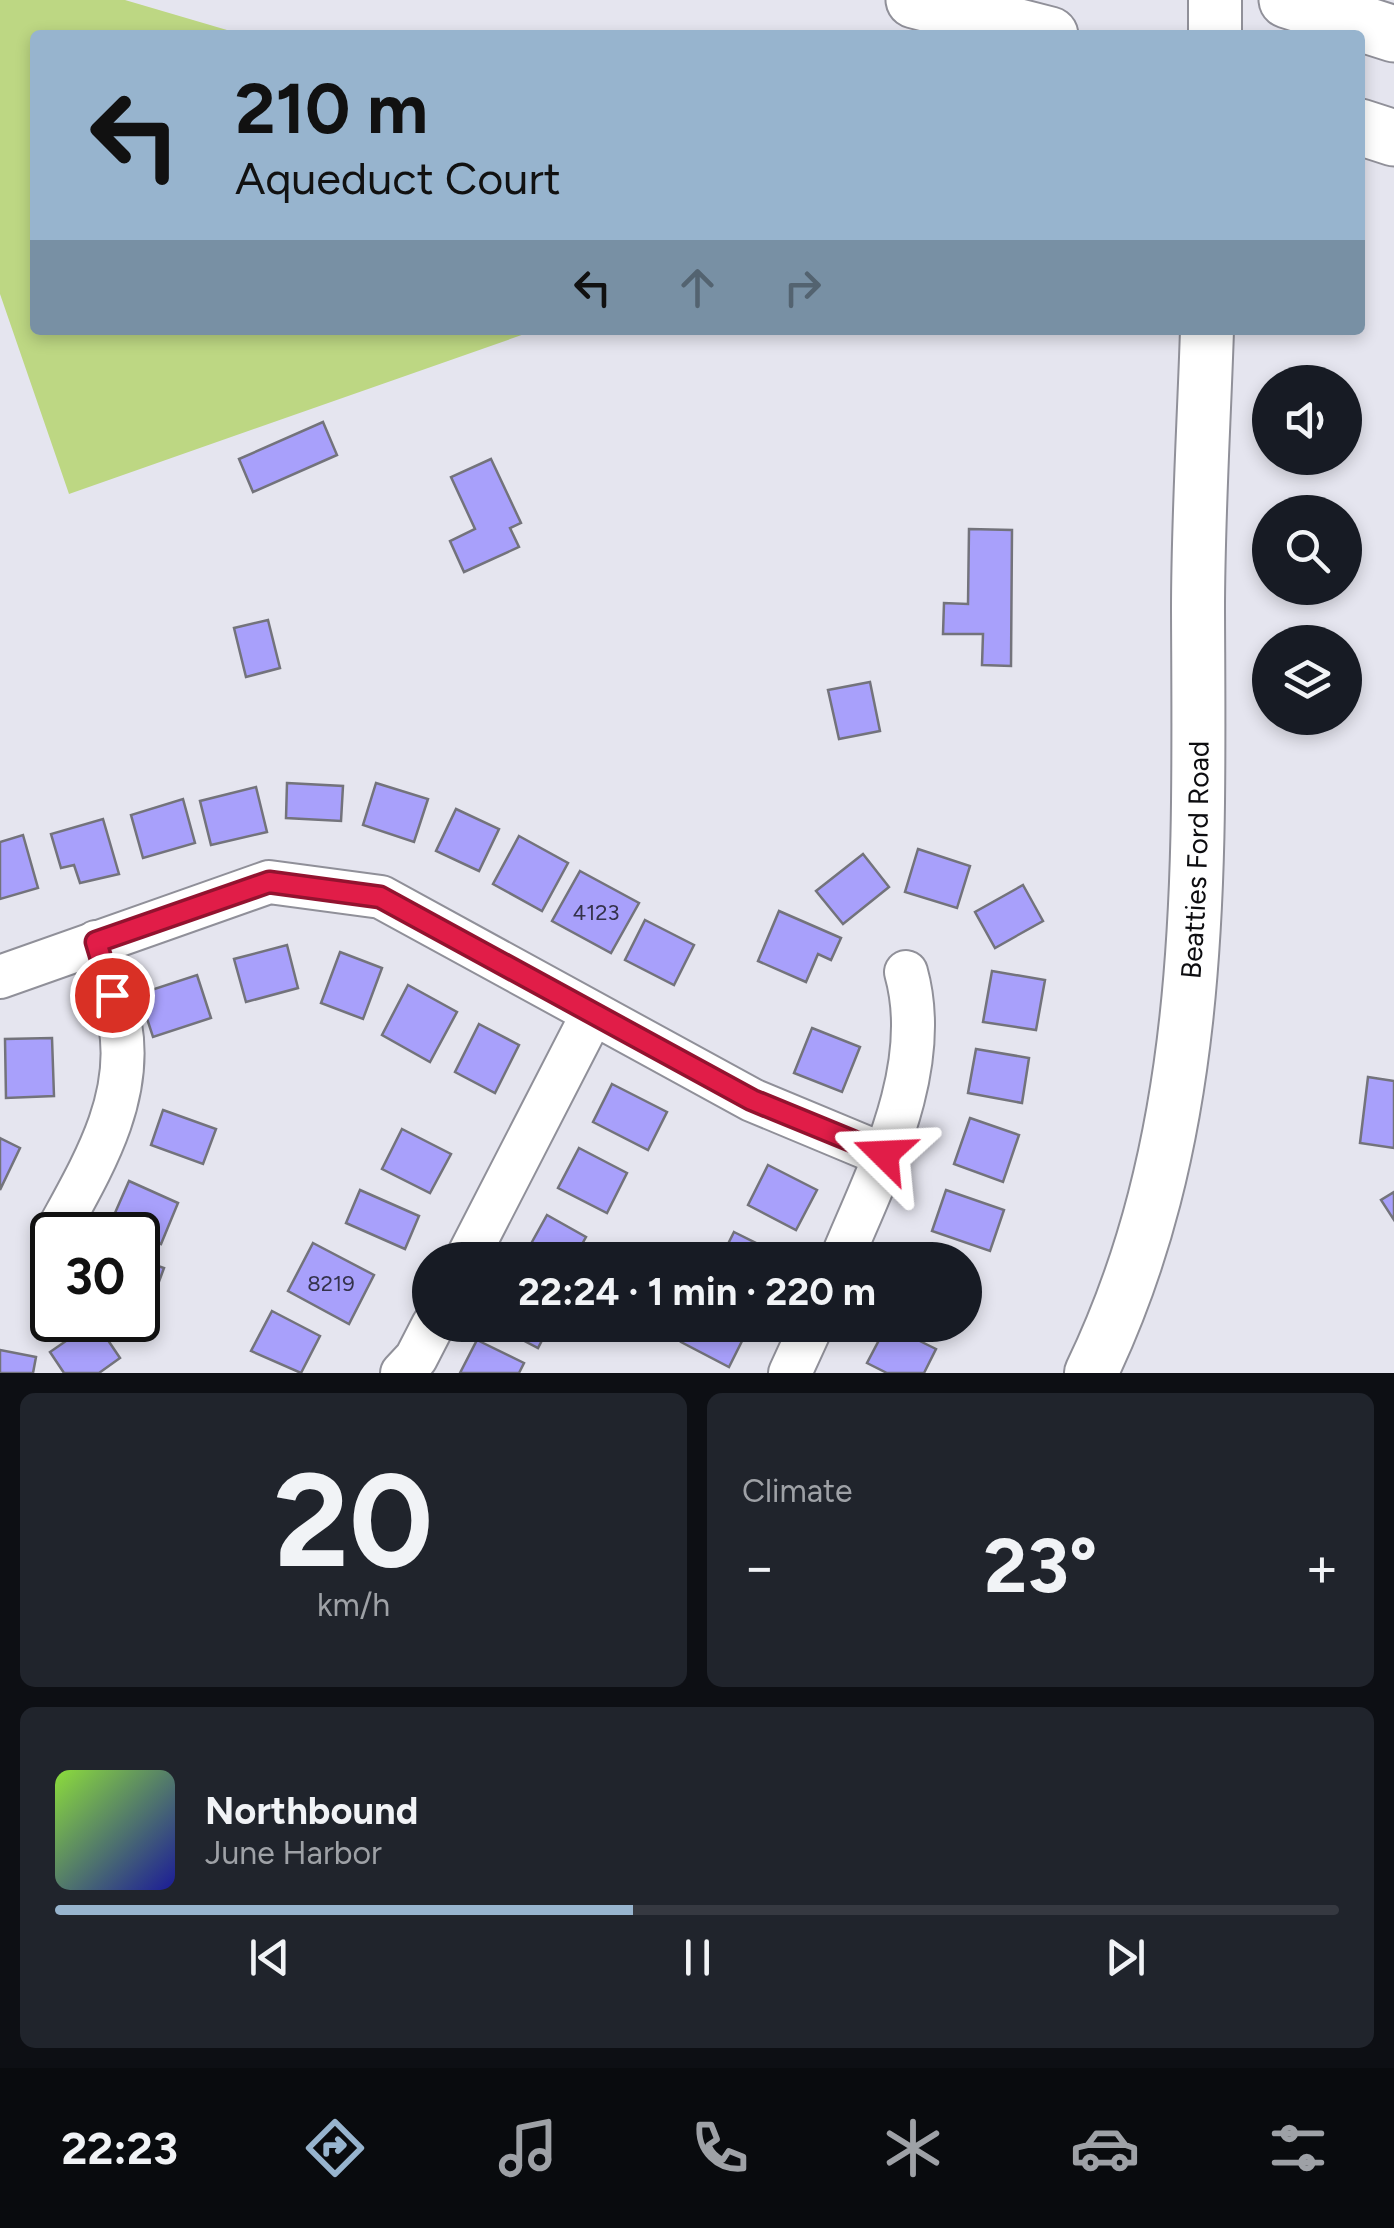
<!DOCTYPE html>
<html lang="en">
<head>
<meta charset="utf-8">
<style>
	body { margin:0; font-family:Figtree,sans-serif; background:#20242c; color:#f1f3f6; height:100vh; display:flex; flex-direction:column; font-size:38px; white-space:nowrap }
	* { box-sizing:border-box; margin:0 }
	p { font-size:32px; color:#9ea1a6 }
	.icon { flex:none; width:55px; height:55px; fill:none; stroke:currentColor; stroke-width:2; stroke-linecap:round; stroke-linejoin:round }
	.map { position:relative; height:1373px; overflow:hidden }
	.drawer { display:flex; flex-direction:column; gap:20px; padding:20px; background:#0d0f14; flex:1 }
	.drawer>* { flex:none }
	.banner { position:absolute; left:30px; top:30px; width:1335px; height:305px; border-radius:10px; box-shadow:0 5px 15px #0003; background:#97b4ce; color:#111; overflow:hidden }
	.fabs { position:absolute; left:1252px; top:365px; display:grid; gap:20px }
	.fabs a { display:grid; place-items:center; width:110px; height:110px; border-radius:50%; background:#171b24; box-shadow:0 5px 15px #0003; font-size:50px }
	.speed { position:absolute; left:30px; top:1212px; display:flex; gap:20px; font-size:50px; font-weight:700; text-align:center }
	.speed>* { display:grid; place-content:center; width:130px; height:130px; border-radius:50%; background:#171b24; box-shadow:0 5px 15px #0003; line-height:1 }
	.speed .limit { border:5px solid #111; border-radius:15px; background:#fff; color:#111 }
	.pin { position:absolute; display:grid; place-items:center; width:85px; height:85px; color:#fff; margin:-42px; border:5px solid #fff; border-radius:50%; box-shadow:0 2px 10px #0007 }
	.me { position:absolute; width:110px; margin:-55px; rotate:291deg; stroke-linejoin:round; filter:drop-shadow(0 0 8px #0008) }
	.turn { display:flex; align-items:center; gap:35px; height:210px; padding:0 40px; font-size:45px }
	.turn .icon { width:130px; height:130px; stroke-width:2.5 }
	.turn b { display:block; font-size:70px; line-height:85px }
	.lanes { display:flex; align-items:center; height:95px; padding:0 40px; background:#0003; justify-content:center; gap:50px; direction:ltr }
	.lanes .off { opacity:.35 }
	.big { font-size:75px; font-weight:700; line-height:1.1 }
	.drawer .card { flex:1; display:flex; flex-direction:column; justify-content:center; gap:15px; min-width:0; padding:0 35px; border-radius:15px; background:#20242c }
	.drawer .dial { align-items:center; gap:0 }
	.dial b { font-size:130px; line-height:1 }
	.song { display:flex; align-items:center; gap:30px }
	.cover { width:120px; height:120px; border-radius:15px; background:linear-gradient(135deg,hsl(90 70% 55%),hsl(240 70% 35%)) }
	.played { height:10px; border-radius:5px; background:linear-gradient(90deg,#97b4ce 45%,#363941 45%) }
	.keys { display:flex; justify-content:space-around; direction:ltr }
	.heat { display:flex; justify-content:space-between; align-items:center; font-size:55px; direction:ltr }
	.drawer .tiles { flex:1; display:grid; gap:20px; grid-template-columns:1fr 1fr }
	.card:last-child { grid-column:span 2 }
	.trip { position:absolute; left:412px; top:1242px; width:570px; height:100px; border-radius:50px; background:#171b24; box-shadow:0 5px 15px #0003; font-weight:700; line-height:100px; text-align:center }
	.menu { display:flex; height:160px; justify-content:space-around; align-items:center; background:#090b0e; color:#9ea1a6 }
	.menu .icon { width:70px; height:70px }
	.menu .selected { color:#97b4ce }
	.menu b { font-size:45px; color:#f1f3f6 }
	.map>svg:first-child { display:block }
	.green { fill:#bdd783 }
	.building { fill:#a8a0fb; stroke:#73737b; stroke-width:2.5 }
	.lines { fill:none; stroke-linecap:round; stroke-linejoin:round }
	.minor-casing { stroke:#909099; stroke-width:46 }
	.major-casing { stroke:#909099; stroke-width:56 }
	.highway-casing { stroke:#909099; stroke-width:59 }
	.minor { stroke:#fff; stroke-width:42 }
	.major { stroke:#fff; stroke-width:52 }
	.highway { stroke:#fff; stroke-width:55 }
	.route-casing { stroke:#92132f; stroke-width:25 }
	.route { stroke:#e11d48; stroke-width:18 }
	.labels { text-anchor:middle; stroke-width:9; stroke-linejoin:round; paint-order:stroke }
	.number-label { font-size:22px; fill:#34324b }
	.street-label { font-size:28px; fill:#0d0d10; stroke:#fff }
</style>
</head>
<body>
<div class="map">
<svg width="1394" height="1373" viewBox="0 0 1394 1373">
	<rect width="100%" height="100%" fill="#e5e5ef"/>
	<polygon class="green" points="0,0 125,0 244,35 35,35 35,330 536,330 69,494 0,294"/>
	<g class="building">
		<polygon points="323,422 337,455 253,492 239,459"/>
		<polygon points="491,459 521,523 510,528 519,547 464,572 450,541 475,529 451,477"/>
		<polygon points="969,529 1012,530 1011,666 982,665 983,634 943,634 944,603 968,604"/>
		<polygon points="268,620 280,668 246,677 234,628"/>
		<polygon points="870,682 880,731 839,739 828,690"/>
		<polygon points="287,783 343,786 341,821 286,818"/>
		<polygon points="376,783 428,799 414,842 363,825"/>
		<polygon points="256,787 267,832 211,845 200,801"/>
		<polygon points="183,799 195,843 143,858 131,815"/>
		<polygon points="456,809 499,829 479,871 436,851"/>
		<polygon points="103,819 119,874 80,883 74,865 61,868 51,834"/>
		<polygon points="23,835 38,888 0,899 0,842"/>
		<polygon points="519,836 568,863 542,911 493,884"/>
		<polygon points="918,849 970,866 957,908 905,892"/>
		<polygon points="863,854 889,887 843,924 816,891"/>
		<polygon points="580,871 639,903 611,953 552,921"/>
		<polygon points="1023,885 1043,921 995,948 975,912"/>
		<polygon points="779,911 841,938 831,960 818,954 806,982 758,961"/>
		<polygon points="645,920 694,945 674,985 625,960"/>
		<polygon points="287,945 298,988 246,1002 234,959"/>
		<polygon points="340,952 382,968 363,1019 321,1003"/>
		<polygon points="992,971 1045,980 1036,1030 983,1022"/>
		<polygon points="197,975 211,1018 153,1037 139,994"/>
		<polygon points="408,985 457,1012 430,1062 382,1035"/>
		<polygon points="479,1024 519,1045 495,1093 455,1072"/>
		<polygon points="812,1028 860,1047 842,1092 794,1073"/>
		<polygon points="52,1038 54,1096 6,1098 5,1039"/>
		<polygon points="976,1049 1029,1058 1022,1103 968,1093"/>
		<polygon points="1368,1077 1394,1081 1394,1148 1360,1143"/>
		<polygon points="612,1084 667,1112 648,1150 593,1122"/>
		<polygon points="163,1110 216,1129 203,1164 151,1145"/>
		<polygon points="970,1118 1019,1135 1003,1182 954,1164"/>
		<polygon points="402,1129 451,1154 430,1193 382,1169"/>
		<polygon points="0,1138 20,1148 0,1190"/>
		<polygon points="579,1148 627,1173 607,1213 558,1188"/>
		<polygon points="768,1165 817,1190 796,1230 748,1205"/>
		<polygon points="129,1181 178,1203 161,1244 111,1222"/>
		<polygon points="360,1190 419,1216 405,1249 346,1223"/>
		<polygon points="946,1190 1004,1210 990,1251 932,1231"/>
		<polygon points="1394,1192 1394,1220 1381,1200"/>
		<polygon points="547,1215 586,1237 573,1260 522,1260"/>
		<polygon points="734,1232 782,1256 780,1260 720,1260"/>
		<polygon points="313,1243 374,1275 349,1324 288,1291"/>
		<polygon points="138,1259 164,1268 146,1317 138,1314"/>
		<polygon points="272,1311 320,1336 301,1373 251,1351"/>
		<polygon points="95,1321 120,1358 99,1373 64,1373 50,1352"/>
		<polygon points="494,1325 550,1325 538,1348"/>
		<polygon points="689,1325 745,1325 749,1327 729,1367 681,1342"/>
		<polygon points="887,1325 936,1349 924,1373 887,1373 867,1363"/>
		<polygon points="477,1340 524,1363 519,1373 460,1373"/>
		<polygon points="0,1350 36,1357 33,1373 0,1373"/>
	</g>
	<g class="lines">
		<g class="minor-casing">
			<g id="minor">
				<polyline points="0,977 269,882 381,897 752,1100 884,1155"/>
				<path d="M55,1235c35,-65 79,-134 65,-211 -5,-28 -16,-55 -24,-82"/>
				<polyline points="466,1260 592,1015"/>
				<path d="M841,1260c36,-87 92,-192 65,-288"/>
				<polyline points="402,1373 416,1358 433,1325"/>
				<polyline points="790,1373 812,1325"/>
			</g>
		</g>
		<g class="major-casing">
			<g id="major">
				<polyline points="1215,35 1215,0"/>
				<path id="s1" d="M1091,1373c116,-241 108,-503 107,-763 0,-93 6,-187 9,-280"/>
			</g>
		</g>
		<g class="highway-casing">
			<g id="highway">
				<polyline points="914,0 1050,35"/>
				<polyline points="1287,0 1394,34"/>
				<polyline points="1360,127 1394,138"/>
			</g>
		</g>
		<use href="#minor" class="minor"/>
		<use href="#major" class="major"/>
		<use href="#highway" class="highway"/>
	</g>
	<g class="lines">
		<g class="route-casing">
			<polyline id="route" points="112,995 96,942 269,882 380,897 752,1100 884,1154"/>
		</g>
		<use href="#route" class="route"/>
	</g>
	<g class="labels">
		<g class="number-label">
			<text x="596" y="920">4123</text>
			<text x="331" y="1291">8219</text>
		</g>
		<g class="street-label">
			<text dy="10" stroke="none"><textPath href="#s1" startOffset="528">Beatties Ford Road</textPath></text>
		</g>
	</g>
</svg>
<div class="fabs">
<a><svg class="icon" aria-label="sound" viewBox="0 0 24 24"><path d="M4 9h4l5-4v14l-5-4H4zM17 9q2 3 0 6"/></svg></a>
<a><svg class="icon" aria-label="search" viewBox="0 0 24 24"><circle cx="10" cy="10" r="6"/><path d="M15 15l6 6"/></svg></a>
<a><svg class="icon" aria-label="layers" viewBox="0 0 24 24"><path d="M12 4l9 5-9 5-9-5zM3 14l9 5 9-5"/></svg></a>
</div>
<div class="speed"><div class="limit">30</div></div>
<div class="pin" style="left:112px;top:995px;background:#d93025"><svg class="icon" aria-label="arrive" viewBox="0 0 24 24"><path d="M6 21V4h12l-3 4 3 4H6"/></svg></div>
<svg class="me" style="left:884px;top:1154px" viewBox="-20 -20 40 40"><path d="M0-17L14 15 0 8-14 15z" fill="#e11d48" stroke="#fff" stroke-width="4"/></svg>
<div class="trip">22:24 · 1 min · 220 m</div>
<div class="banner">
<div class="turn"><svg class="icon" aria-label="left" viewBox="0 0 24 24"><path d="M17 20v-9H6M10 6l-5 5 5 5"/></svg><div><b>210 m</b>Aqueduct Court</div></div>
<div class="lanes"><svg class="icon" aria-label="left" viewBox="0 0 24 24"><path d="M17 20v-9H6M10 6l-5 5 5 5"/></svg><svg class="icon off" aria-label="ahead" viewBox="0 0 24 24"><path d="M12 20V5M6 11l6-6 6 6"/></svg><svg class="icon off" aria-label="right" viewBox="0 0 24 24"><path d="M7 20v-9h11M14 6l5 5-5 5"/></svg></div>
</div>
</div>
<section class="drawer">
<div class="tiles">
<div class="card dial"><b>20</b><p>km/h</p></div>
<div class="card"><p>Climate</p>
<div class="heat"><a>−</a><b class="big">23°</b><a>+</a></div>
</div>
<div class="card">
<div class="song"><i class="cover"></i><div><b>Northbound</b><p>June Harbor</p></div></div>
<div class="played"></div>
<div class="keys"><svg class="icon" aria-label="previous" viewBox="0 0 24 24"><path d="M18 5L8 12l10 7zM5 5v14"/></svg><svg class="icon" aria-label="pause" viewBox="0 0 24 24"><path d="M8 5v14M16 5v14"/></svg><svg class="icon" aria-label="next" viewBox="0 0 24 24"><path d="M6 5l10 7-10 7zM19 5v14"/></svg></div>
</div>
</div>
</section>
<nav class="menu">
<b>22:23</b>
<svg class="icon selected" aria-label="directions" viewBox="0 0 24 24"><path d="M12 3l9 9-9 9-9-9zM9 14v-3h6M13 9l2 2-2 2"/></svg>
<svg class="icon" aria-label="music" viewBox="0 0 24 24"><path d="M9 18V5l10-2v13"/><circle cx="6" cy="18" r="3"/><circle cx="16" cy="16" r="3"/></svg>
<svg class="icon" aria-label="phone" viewBox="0 0 24 24"><path d="M5 4h4l2 5-3 2q2 4 5 5l2-3 5 2v4C11 20 4 13 5 4z"/></svg>
<svg class="icon" aria-label="climate" viewBox="0 0 24 24"><path d="M12 3v18M4 7l16 10M4 17L20 7"/></svg>
<svg class="icon" aria-label="car" viewBox="0 0 24 24"><path d="M5 17H2v-5l4-1 3-4h7l3 4 3 1v5h-3M9 17h6M6 11h13"/><circle cx="7" cy="17" r="2"/><circle cx="17" cy="17" r="2"/></svg>
<svg class="icon" aria-label="filters" viewBox="0 0 24 24"><path d="M4 7h16M4 17h16"/><circle cx="9" cy="7" r="2"/><circle cx="15" cy="17" r="2"/></svg>
</nav>
</body>
</html>
